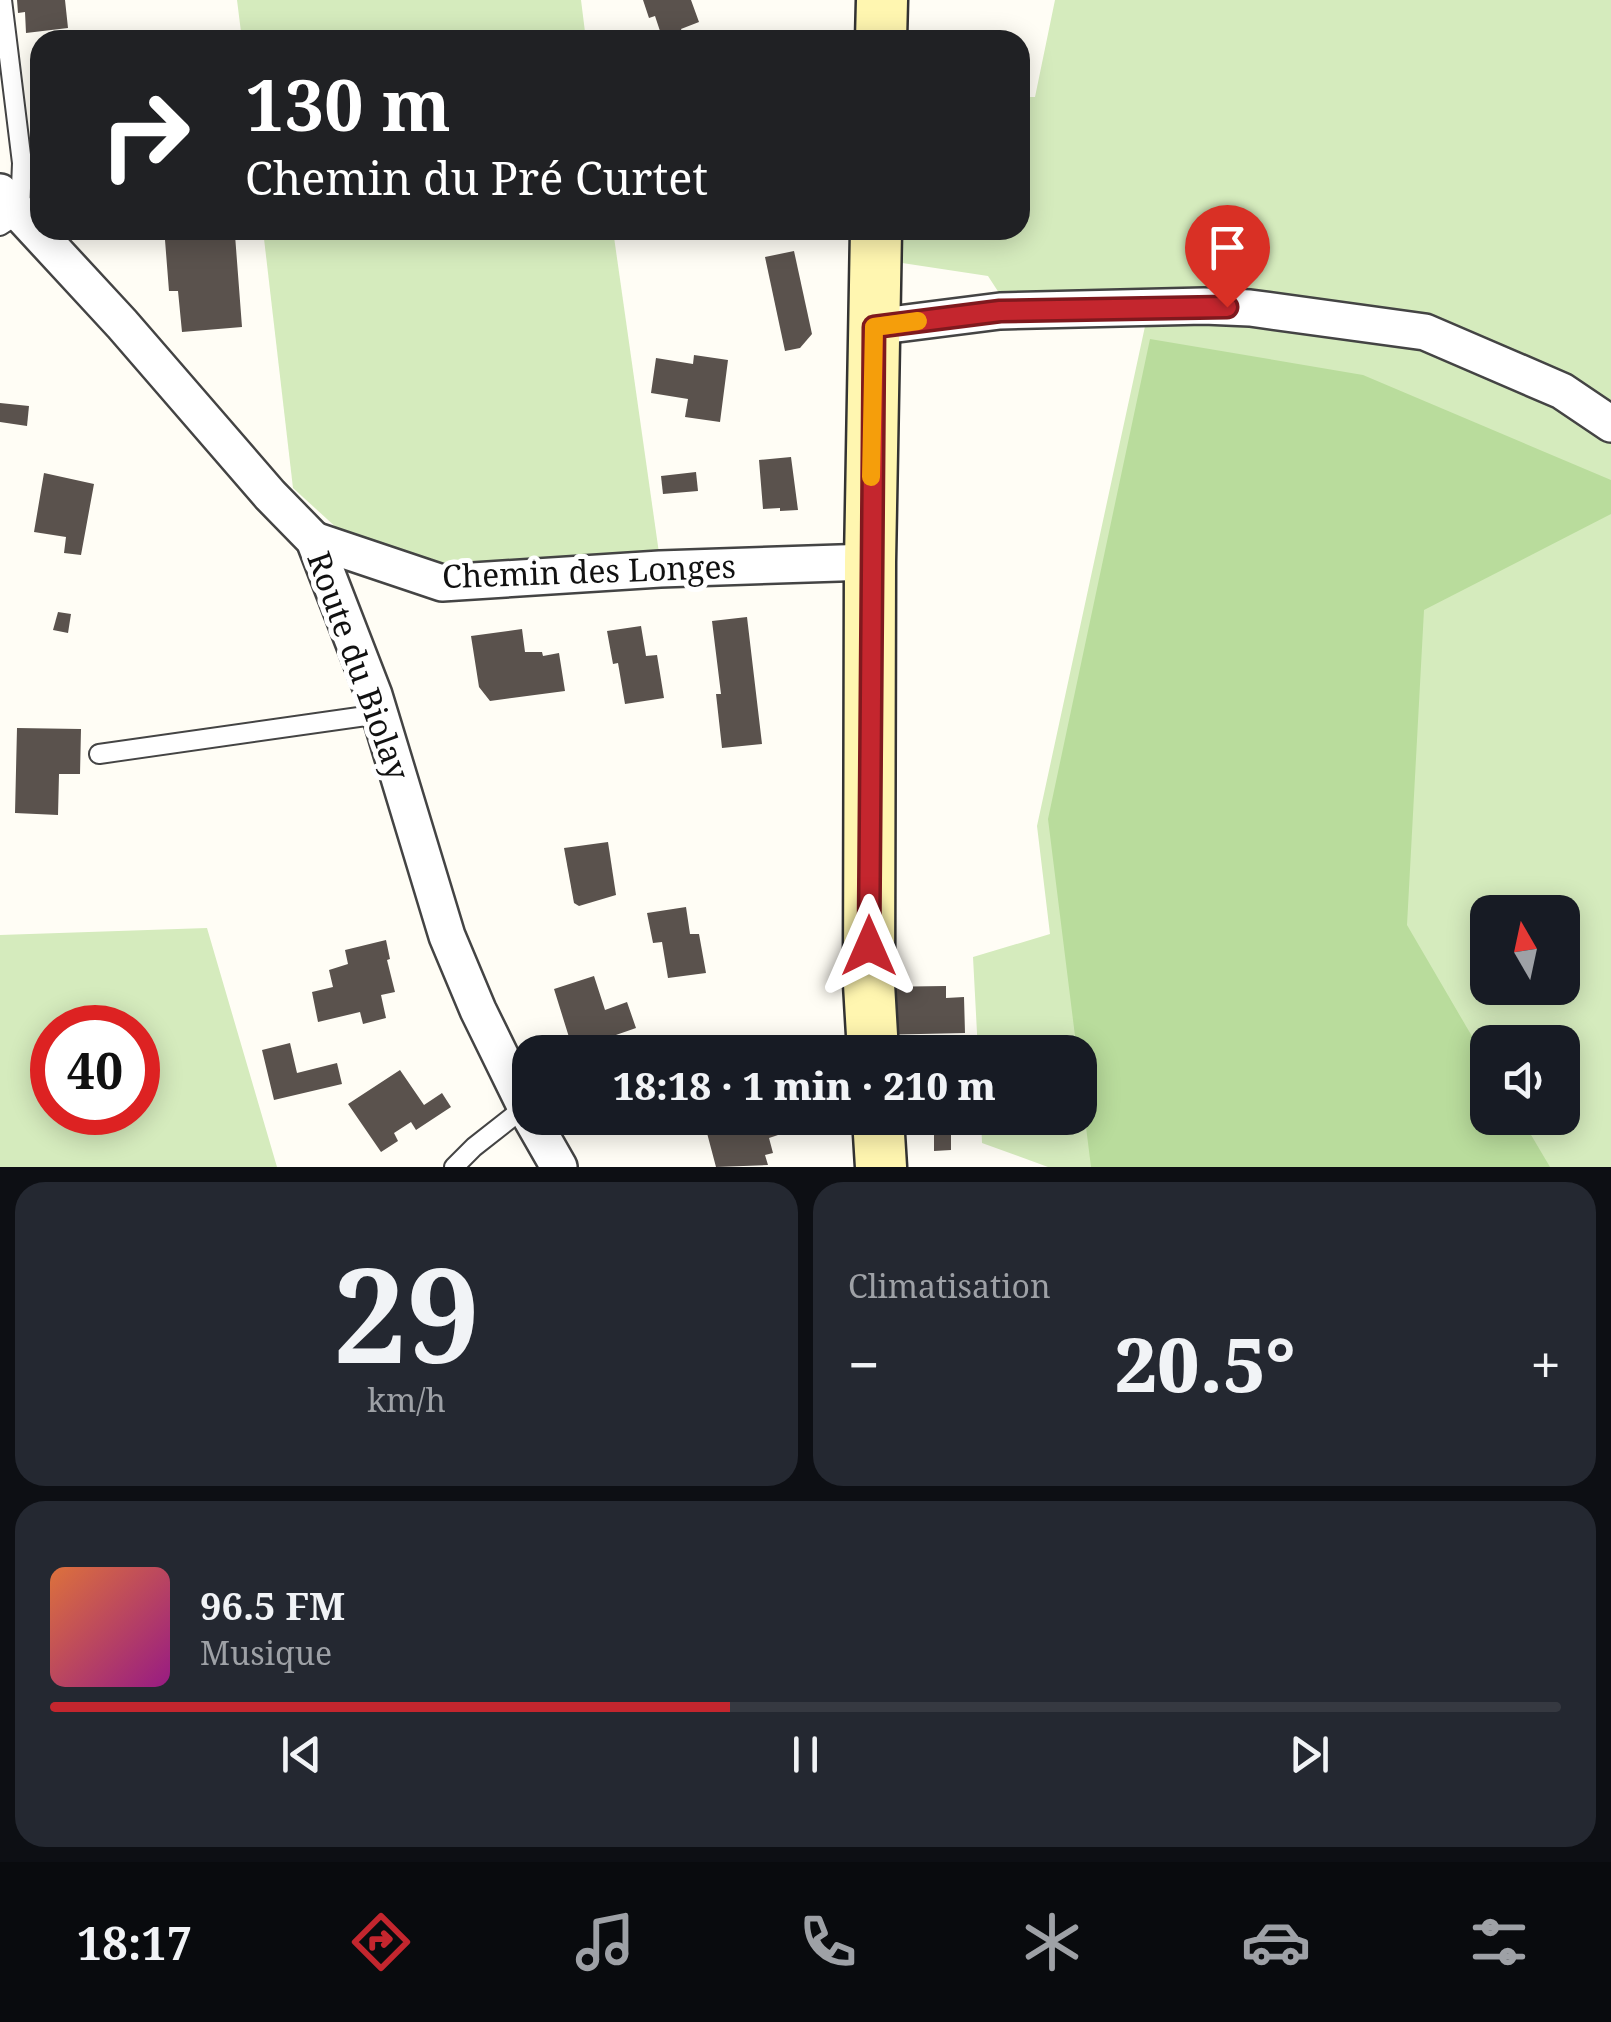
<!DOCTYPE html>
<html lang="fr">
<head>
<meta charset="utf-8">
<style>
	body { margin:0; font-family:"Noto Serif",serif; background:#242831; color:#f1f3f6; height:100vh; display:flex; flex-direction:column; font-size:38px; white-space:nowrap }
	* { box-sizing:border-box; margin:0 }
	p { font-size:32px; color:#9ea1a6 }
	.icon { flex:none; width:55px; height:55px; fill:none; stroke:currentColor; stroke-width:2; stroke-linecap:round; stroke-linejoin:round }
	.map { position:relative; height:1167px; overflow:hidden }
	.side { display:flex; flex-direction:column; gap:15px; padding:15px; background:#0d0f14; flex:1 }
	.side>* { flex:none }
	.guide { position:absolute; left:30px; top:30px; width:1000px; height:210px; border-radius:30px; box-shadow:0 5px 25px #0003; background:#202124; color:#fff; overflow:hidden }
	.needle { width:65px; rotate:351deg }
	.tools { position:absolute; left:1470px; top:895px; display:grid; gap:20px }
	.tools a { display:grid; place-items:center; width:110px; height:110px; border-radius:20px; background:#171b24; box-shadow:0 5px 25px #0003; font-size:50px }
	.speed { position:absolute; left:30px; top:1005px; display:flex; gap:20px; font-size:50px; font-weight:700; text-align:center }
	.speed>* { display:grid; place-content:center; width:130px; height:130px; border-radius:50%; background:#171b24; box-shadow:0 5px 25px #0003; line-height:1 }
	.speed .limit { border:15px solid #d22; background:#fff; color:#111 }
	.pin { position:absolute; display:grid; place-items:center; width:85px; height:85px; color:#fff; margin:-102px -42px; border-radius:50% 50% 50% 0; rotate:-45deg; box-shadow:0 0 10px #0007 }
	.pin .icon { rotate:45deg }
	.me { position:absolute; width:110px; margin:-55px; rotate:0deg; stroke-linejoin:round; filter:drop-shadow(0 0 8px #0008) }
	.turn { display:flex; align-items:center; gap:35px; height:210px; padding:0 50px; font-size:45px }
	.turn .icon { width:130px; height:130px; stroke-width:2.5 }
	.turn b { display:block; font-size:70px; line-height:85px }
	.big { font-size:75px; font-weight:800; line-height:1.1 }
	.side .widget { flex:1; display:flex; flex-direction:column; justify-content:center; gap:15px; min-width:0; padding:0 35px; border-radius:30px; background:#242831 }
	.side .dial { align-items:center; gap:0 }
	.dial b { font-size:130px; line-height:1 }
	.song { display:flex; align-items:center; gap:30px }
	.cover { width:120px; height:120px; border-radius:15px; background:linear-gradient(135deg,hsl(20 70% 55%),hsl(310 70% 35%)) }
	.played { height:10px; border-radius:5px; background:linear-gradient(90deg,#c4262e 45%,#363941 45%) }
	.keys { display:flex; justify-content:space-around; direction:ltr }
	.heat { display:flex; justify-content:space-between; align-items:center; font-size:55px; direction:ltr }
	.side .tiles { flex:1; display:grid; gap:15px; grid-template-columns:1fr 1fr }
	.widget:last-child { grid-column:span 2 }
	.trip { position:absolute; left:512px; top:1035px; width:585px; height:100px; border-radius:30px; background:#171b24; box-shadow:0 5px 25px #0003; font-weight:800; line-height:100px; text-align:center }
	.tabs { display:flex; height:160px; justify-content:space-around; align-items:center; background:#090b0e; color:#9ea1a6 }
	.tabs .icon { width:70px; height:70px }
	.tabs .active { color:#c4262e }
	.tabs b { font-size:45px; color:#f1f3f6 }
	.map>svg:first-child { display:block }
	.green { fill:#d5ebbd; fill-rule:evenodd }
	.forest { fill:#b9dc9c }
	.building { fill:#5a524d }
	.lines { fill:none; stroke-linecap:round; stroke-linejoin:round }
	.lane-casing { stroke:#444; stroke-width:22 }
	.street-casing { stroke:#444; stroke-width:40 }
	.secondary-casing { stroke:#333; stroke-width:55 }
	.lane { stroke:#fff; stroke-width:18 }
	.street { stroke:#fff; stroke-width:35 }
	.secondary { stroke:#fff6b0; stroke-width:50 }
	.route-casing { stroke:#7f191e; stroke-width:25 }
	.route { stroke:#c4262e; stroke-width:18 }
	.slow { stroke:#f59e0b; stroke-width:18 }
	.labels { text-anchor:middle; stroke-width:10; stroke-linejoin:round; paint-order:stroke }
	.street-label { font-size:32px; fill:#111; stroke:#fff }
</style>
</head>
<body>
<div class="map">
<svg width="1611" height="1167" viewBox="0 0 1611 1167">
	<rect width="100%" height="100%" fill="#fffdf5"/>
	<g class="green">
		<polygon points="237,0 581,0 586,40 242,40"/>
		<path d="M1055,0h556v1167h-563l-66,-24 -1,-25h99v-66h-102l-5,-95 77,-23 -13,-108 115,-532 -151,2 -13,-20 -99,-15 1,-31h130v-133h15zM1488,912h74v76h-74zM1488,1042h74v76h-74z"/>
		<polygon points="263,230 613,230 659,553 452,567 339,530 293,488"/>
		<path d="M207,928l70,239h-277v-232zM52,1028h86v84h-86z"/>
	</g>
	<polygon class="forest" points="1150,339 1363,375 1611,480 1611,514 1424,610 1407,925 1487,1062 1488,1118 1521,1118 1550,1167 1091,1167 1080,1079 1080,1052 1077,1052 1048,819"/>
	<g class="building">
		<polygon points="17,0 65,0 68,28 26,33 25,12 18,13"/>
		<polygon points="643,0 691,0 699,22 681,29 685,40 663,40 655,16 649,18"/>
		<polygon points="235,235 242,327 182,332 178,291 169,291 165,240"/>
		<polygon points="794,251 812,334 800,348 785,351 765,257"/>
		<polygon points="694,355 728,360 720,422 685,417 688,399 651,393 656,358 693,364"/>
		<polygon points="0,403 29,406 27,426 0,422"/>
		<polygon points="791,457 798,510 780,511 780,508 763,509 759,460"/>
		<polygon points="696,472 698,491 663,494 661,476"/>
		<polygon points="44,473 94,484 81,555 64,553 66,537 34,532"/>
		<polygon points="58,612 71,614 68,633 53,630"/>
		<polygon points="747,617 762,744 722,748 716,694 721,694 712,621"/>
		<polygon points="641,626 646,656 657,655 664,698 625,704 618,663 613,664 607,631"/>
		<polygon points="522,629 525,652 542,652 543,656 559,653 565,691 490,701 479,687 471,636"/>
		<polygon points="17,728 81,729 80,774 59,774 58,815 15,813"/>
		<polygon points="608,842 616,895 579,906 574,903 564,848"/>
		<polygon points="686,907 690,934 699,934 706,973 668,978 662,942 653,943 647,913"/>
		<polygon points="386,940 390,959 387,960 395,992 381,995 386,1018 363,1024 360,1012 318,1022 312,992 333,987 329,970 348,964 345,950"/>
		<polygon points="594,976 605,1010 627,1002 636,1028 573,1050 554,989"/>
		<polygon points="946,986 946,998 964,997 965,1033 876,1035 875,987"/>
		<polygon points="290,1043 297,1073 337,1063 342,1084 274,1100 262,1050"/>
		<polygon points="400,1070 424,1105 442,1093 451,1107 416,1130 411,1122 394,1133 398,1141 381,1152 348,1104"/>
		<polygon points="703,1118 773,1118 778,1135 769,1138 773,1153 765,1155 768,1165 716,1167"/>
		<polygon points="934,1125 951,1125 951,1150 934,1151"/>
	</g>
	<g class="lines">
		<g class="lane-casing">
			<g id="lane">
				<polyline points="0,226 20,213 22,163 2,0"/>
				<polyline points="99,754 380,714"/>
				<polyline points="454,1167 474,1147 525,1107"/>
			</g>
		</g>
		<g class="street-casing">
			<g id="street">
				<polyline points="0,192 122,324 270,495 314,540 374,695 447,936 478,1010 530,1116"/>
				<polyline points="874,327 1000,311 1204,306 1250,308 1425,332 1562,391 1611,424"/>
				<polyline points="314,540 442,583 660,569 870,562"/>
				<polyline points="531,1118 559,1167"/>
			</g>
		</g>
		<g class="secondary-casing">
			<g id="secondary">
				<polyline points="881,40 882,0"/>
				<polyline points="873,1052 869,984 870,562 876,230"/>
				<polyline points="878,1118 881,1167"/>
			</g>
		</g>
		<use href="#lane" class="lane"/>
		<use href="#street" class="street"/>
		<use href="#secondary" class="secondary"/>
	</g>
	<g class="lines">
		<g class="route-casing">
			<polyline id="route" points="869,946 874,327 1000,311 1227,307"/>
		</g>
		<use href="#route" class="route"/>
		<polyline class="slow" points="871,477 874,327 918,321"/>
	</g>
	<g class="labels">
		<g class="street-label">
			<text transform="translate(589 572) rotate(-2)" y="11">Chemin des Longes</text>
			<text transform="translate(358 666) rotate(70)" y="11">Route du Biolay</text>
		</g>
	</g>
</svg>
<div class="tools">
<a><svg class="needle" viewBox="-14 -14 28 28"><path d="M0-13l5 13h-10z" fill="#e53935"/><path d="M0 13l5-13h-10z" fill="#9ea1a6"/></svg></a>
<a><svg class="icon" aria-label="sound" viewBox="0 0 24 24"><path d="M4 9h4l5-4v14l-5-4H4zM17 9q2 3 0 6"/></svg></a>
</div>
<div class="speed"><div class="limit">40</div></div>
<div class="pin" style="left:1227px;top:307px;background:#d93025"><svg class="icon" aria-label="arrive" viewBox="0 0 24 24"><path d="M6 21V4h12l-3 4 3 4H6"/></svg></div>
<svg class="me" style="left:869px;top:946px" viewBox="-20 -20 40 40"><path d="M0-17L14 15 0 8-14 15z" fill="#c4262e" stroke="#fff" stroke-width="4"/></svg>
<div class="trip">18:18 · 1 min · 210 m</div>
<div class="guide">
<div class="turn"><svg class="icon" aria-label="right" viewBox="0 0 24 24"><path d="M7 20v-9h11M14 6l5 5-5 5"/></svg><div><b>130 m</b>Chemin du Pré Curtet</div></div>
</div>
</div>
<section class="side">
<div class="tiles">
<div class="widget dial"><b>29</b><p>km/h</p></div>
<div class="widget"><p>Climatisation</p>
<div class="heat"><a>−</a><b class="big">20.5°</b><a>+</a></div>
</div>
<div class="widget">
<div class="song"><i class="cover"></i><div><b>96.5 FM</b><p>Musique</p></div></div>
<div class="played"></div>
<div class="keys"><svg class="icon" aria-label="previous" viewBox="0 0 24 24"><path d="M18 5L8 12l10 7zM5 5v14"/></svg><svg class="icon" aria-label="pause" viewBox="0 0 24 24"><path d="M8 5v14M16 5v14"/></svg><svg class="icon" aria-label="next" viewBox="0 0 24 24"><path d="M6 5l10 7-10 7zM19 5v14"/></svg></div>
</div>
</div>
</section>
<nav class="tabs">
<b>18:17</b>
<svg class="icon active" aria-label="directions" viewBox="0 0 24 24"><path d="M12 3l9 9-9 9-9-9zM9 14v-3h6M13 9l2 2-2 2"/></svg>
<svg class="icon" aria-label="music" viewBox="0 0 24 24"><path d="M9 18V5l10-2v13"/><circle cx="6" cy="18" r="3"/><circle cx="16" cy="16" r="3"/></svg>
<svg class="icon" aria-label="phone" viewBox="0 0 24 24"><path d="M5 4h4l2 5-3 2q2 4 5 5l2-3 5 2v4C11 20 4 13 5 4z"/></svg>
<svg class="icon" aria-label="climate" viewBox="0 0 24 24"><path d="M12 3v18M4 7l16 10M4 17L20 7"/></svg>
<svg class="icon" aria-label="car" viewBox="0 0 24 24"><path d="M5 17H2v-5l4-1 3-4h7l3 4 3 1v5h-3M9 17h6M6 11h13"/><circle cx="7" cy="17" r="2"/><circle cx="17" cy="17" r="2"/></svg>
<svg class="icon" aria-label="filters" viewBox="0 0 24 24"><path d="M4 7h16M4 17h16"/><circle cx="9" cy="7" r="2"/><circle cx="15" cy="17" r="2"/></svg>
</nav>
</body>
</html>
